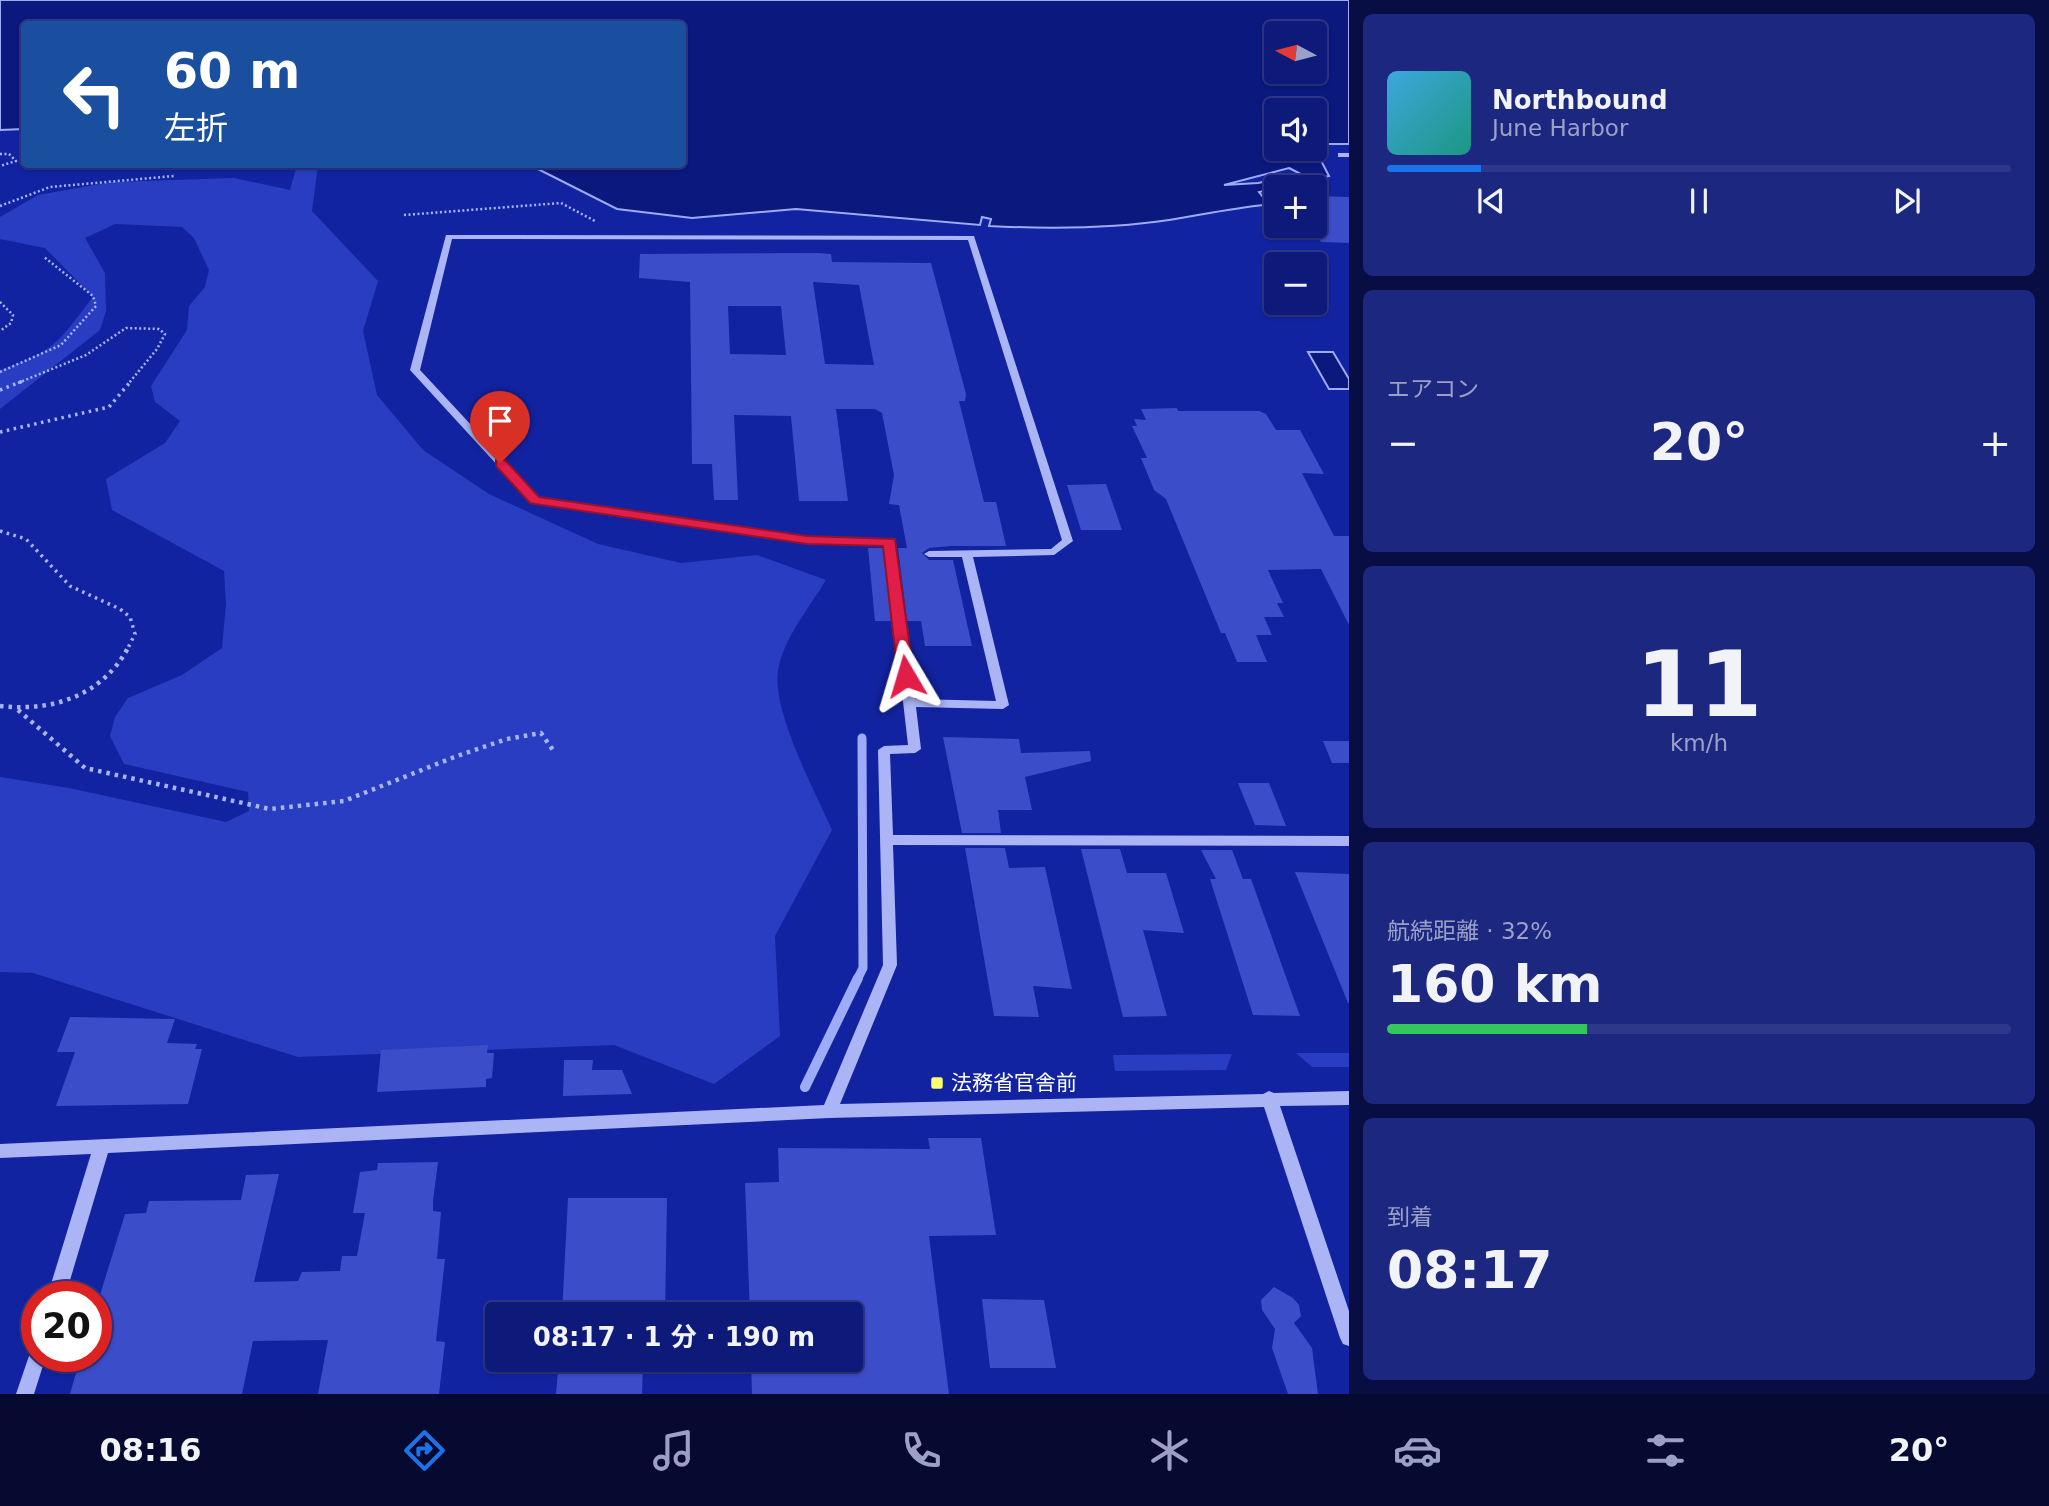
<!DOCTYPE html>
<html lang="ja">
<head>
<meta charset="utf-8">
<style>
	body { margin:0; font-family:"DejaVu Sans","Noto Sans JP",sans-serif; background:#1c2780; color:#f1f3f6; height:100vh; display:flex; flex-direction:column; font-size:26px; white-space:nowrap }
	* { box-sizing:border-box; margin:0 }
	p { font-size:23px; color:#9ba1c6 }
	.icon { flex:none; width:38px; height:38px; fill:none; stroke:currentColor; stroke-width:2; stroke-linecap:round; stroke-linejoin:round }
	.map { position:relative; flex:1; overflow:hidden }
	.side { display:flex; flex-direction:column; gap:14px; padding:14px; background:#080e43; width:700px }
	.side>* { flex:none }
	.guide { position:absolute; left:21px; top:21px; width:665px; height:147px; border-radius:7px; box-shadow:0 2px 5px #0004,0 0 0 2px #2e388a; background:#1a4fa0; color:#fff; overflow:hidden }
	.needle { width:46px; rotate:277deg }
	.buttons { position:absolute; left:1264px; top:21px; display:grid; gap:14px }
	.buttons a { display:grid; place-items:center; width:63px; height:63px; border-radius:7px; background:#0e1a79; box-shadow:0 2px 5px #0004,0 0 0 2px #2e388a; font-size:35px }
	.speed { position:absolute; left:21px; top:1281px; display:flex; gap:14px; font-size:35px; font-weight:700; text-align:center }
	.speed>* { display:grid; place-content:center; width:91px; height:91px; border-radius:50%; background:#0e1a79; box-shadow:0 2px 5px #0004,0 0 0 2px #2e388a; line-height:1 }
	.speed .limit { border:10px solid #d22; background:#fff; color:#111 }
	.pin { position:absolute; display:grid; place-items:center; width:60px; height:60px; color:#fff; margin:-72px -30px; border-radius:50% 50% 50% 0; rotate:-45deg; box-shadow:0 0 7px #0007 }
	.pin .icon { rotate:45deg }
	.me { position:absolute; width:77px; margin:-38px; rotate:353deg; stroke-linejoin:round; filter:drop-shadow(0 0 5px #0008) }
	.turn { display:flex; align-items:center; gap:24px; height:147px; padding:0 28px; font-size:32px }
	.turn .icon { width:91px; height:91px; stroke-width:2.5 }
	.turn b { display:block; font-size:49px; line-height:60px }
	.big { font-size:52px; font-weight:700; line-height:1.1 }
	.side .card { flex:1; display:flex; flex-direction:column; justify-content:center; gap:10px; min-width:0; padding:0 24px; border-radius:10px; background:#1c2780 }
	.side .dial { align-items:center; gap:0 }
	.dial b { font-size:91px; line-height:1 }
	.song { display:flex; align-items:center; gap:21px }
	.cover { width:84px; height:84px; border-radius:10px; background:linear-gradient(135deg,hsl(200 70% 55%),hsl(170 70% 35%)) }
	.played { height:7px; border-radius:4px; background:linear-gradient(90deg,#1a73e8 15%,#2e388a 15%) }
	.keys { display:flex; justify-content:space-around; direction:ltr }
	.heat { display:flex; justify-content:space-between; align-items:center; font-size:38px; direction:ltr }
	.charge { height:10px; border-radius:5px; background:linear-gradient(90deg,#34c759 32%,#2e388a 0) }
	.trip { position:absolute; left:485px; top:1302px; width:378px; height:70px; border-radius:7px; background:#0e1a79; box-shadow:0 2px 5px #0004,0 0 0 2px #2e388a; font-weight:700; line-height:70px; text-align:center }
	.dock { display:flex; height:112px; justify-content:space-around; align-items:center; background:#060a30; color:#9ba1c6 }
	.dock .icon { width:49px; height:49px }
	.dock .current { color:#1a73e8 }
	.dock b { font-size:32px; color:#f1f3f6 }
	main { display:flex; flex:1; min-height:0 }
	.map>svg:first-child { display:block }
	.green { fill:#283dc1 }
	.water { fill:#0b187d; stroke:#9dabf8; stroke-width:2; fill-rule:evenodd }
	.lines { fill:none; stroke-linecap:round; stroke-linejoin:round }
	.stream-far1 { stroke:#9dabf8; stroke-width:9 }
	.stream { stroke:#9dabf8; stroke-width:10 }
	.building { fill:#3b4dc8; fill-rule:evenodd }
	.path-far2 { stroke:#abb5f5; stroke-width:2.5; stroke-dasharray:2 2.5; stroke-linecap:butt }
	.path-far1 { stroke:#abb5f5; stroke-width:3.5; stroke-dasharray:2.5 4.5; stroke-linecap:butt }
	.path { stroke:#abb5f5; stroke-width:4.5; stroke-dasharray:3.5 5; stroke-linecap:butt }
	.minor { fill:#abb5f5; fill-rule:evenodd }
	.route { fill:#e11d48; stroke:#92132f; stroke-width:2 }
	.poi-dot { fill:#fbff6f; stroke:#1223a1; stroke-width:2.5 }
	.labels { text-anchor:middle; stroke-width:7; stroke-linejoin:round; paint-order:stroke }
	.near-poi-label { font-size:21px; fill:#fff; stroke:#1223a1; text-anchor:start }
</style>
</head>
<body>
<main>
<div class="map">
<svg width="1349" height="1394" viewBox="0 0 1349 1394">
	<rect width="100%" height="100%" fill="#1223a1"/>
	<g class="green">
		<path d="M297,165h21l-6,46 66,70 -15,50 14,64 46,55 66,44 109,50 83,19 76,-8 69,25c-17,28 -43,59 -48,91 -6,41 37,120 54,159l-57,106 5,100 -66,48 -100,-39 -316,12 -265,-84 -33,-1v-195l69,11 157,34 23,-11 -1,-19 -124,-28 -14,-28 5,-19 13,-19 54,-23 40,-27 4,-44 -2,-33 -112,-61 -6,-31 59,-36 15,-22 -25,-19 -4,-16 36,-56 2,-24 16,-19 4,-17 -15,-32 -12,-11 -67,-3 -30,14 20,35 1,38 -6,19 -100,79v-39c56,-19 58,-28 93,-73l-48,-49 -45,-9v-22l38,-22 73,-13 123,-4 56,12z"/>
		<polygon points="1296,1053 1349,1053 1349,1067 1312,1067"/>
		<polygon points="1232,1054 1226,1070 1115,1071 1113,1055"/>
	</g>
	<g class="water">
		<path d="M0,0h1349v144h-35v-34h-38v39l38,-2 15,29 -70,16 8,10 -2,3c-33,3 -64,10 -96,15 -60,9 -120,9 -180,6l2,-7 -9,-2 -2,8 -184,-16 -104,9 -75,-9 -87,-44 152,-1v-140h-658v105l-24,1zM1276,33h38v39h-38zM1289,168l12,6 -43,9 -34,2z"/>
		<polygon points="1308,352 1333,352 1349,379 1349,389 1329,389"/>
	</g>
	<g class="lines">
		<polyline class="stream-far1" points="857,980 863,968 862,738"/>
		<polyline class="stream" points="805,1087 858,978"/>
	</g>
	<g class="building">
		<polygon points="1314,196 1349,197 1349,243 1321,242 1310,226 1314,226"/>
		<path d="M817,253l14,1 1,8 99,1 35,131 -1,7h-6l25,101h12l10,44h-55l-22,2 -7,5 7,7h24l19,86h-47l-4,-25h-14l-9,-73h9l-8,-43 -10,-1 5,-29 -12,-62 -7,-4h-39l12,92h-49l-8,-85 -57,-1 4,85h-24l-2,-36h-20l-2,-182 -51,-4 1,-24zM813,282l46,3 15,80 -49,-1zM728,306h53l5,49 -56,-1z"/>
		<polygon points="1177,408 1178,411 1259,411 1266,414 1276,430 1300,430 1324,474 1302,473 1334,536 1349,536 1349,625 1321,569 1268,570 1283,603 1277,603 1284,617 1264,617 1272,635 1256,635 1267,662 1237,662 1225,633 1221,633 1166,499 1154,490 1141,458 1147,458 1132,426 1137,426 1134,419 1146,420 1141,409"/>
		<polygon points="1106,484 1122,530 1081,530 1067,485"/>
		<polygon points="868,548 883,548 891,621 875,621"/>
		<polygon points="943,737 1019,739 1021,753 1090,751 1091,761 1025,777 1032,810 998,810 1001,833 962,833"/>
		<polygon points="1323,741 1349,741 1349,763 1332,763"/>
		<polygon points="1238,783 1269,783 1286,826 1255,825"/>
		<polygon points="965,848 1005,848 1009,868 1045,867 1072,989 1033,986 1039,1017 994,1016"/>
		<polygon points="1081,849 1120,849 1127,873 1166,873 1184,933 1143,930 1167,1016 1123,1017"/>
		<polygon points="1201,850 1232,850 1243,879 1251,879 1300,1016 1253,1015 1210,879 1216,879"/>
		<polygon points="1295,872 1349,874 1349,1003 1348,1003"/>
		<polygon points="70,1017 175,1019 167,1043 197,1044 195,1049 202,1049 188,1104 56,1106 75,1052 57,1052"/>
		<polygon points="488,1045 487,1053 494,1053 492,1078 486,1079 486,1087 377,1092 381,1050"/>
		<polygon points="564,1060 593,1060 592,1070 622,1070 632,1094 563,1096"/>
		<polygon points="928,1138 981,1138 996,1235 929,1236 949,1394 752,1394 751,1360 850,1360 850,1314 750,1314 745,1183 779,1182 778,1148 930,1149"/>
		<polygon points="438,1162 433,1201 433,1211 441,1212 437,1259 445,1259 436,1341 445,1342 439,1394 318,1394 328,1340 253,1341 242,1394 70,1394 81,1356 96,1356 96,1308 125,1214 146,1213 149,1201 241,1200 246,1175 279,1174 254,1282 298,1281 302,1272 340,1271 342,1256 357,1256 365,1213 353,1213 360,1172 377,1170 378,1163"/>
		<polygon points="568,1198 667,1198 665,1314 562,1314"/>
		<polygon points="1274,1287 1293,1298 1299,1305 1301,1316 1294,1323 1312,1348 1318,1394 1288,1394 1272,1348 1275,1329 1262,1310 1261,1300"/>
		<polygon points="982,1299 1044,1300 1056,1368 990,1368"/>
		<polygon points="559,1360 643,1360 642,1394 556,1394"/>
	</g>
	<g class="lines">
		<g class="path-far2">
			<polyline points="0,154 9,154 16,161 0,166"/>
			<polyline points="0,206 50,187 174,176"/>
			<polyline points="404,215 561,203 595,221"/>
			<polyline points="0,302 13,315 11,323 0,331"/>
			<polyline points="0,372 61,345 96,306 93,296 44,257"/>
			<polyline points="18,383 86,355 126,328 159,329 165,334 157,349 129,383"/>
		</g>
		<g class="path-far1">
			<polyline points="0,390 23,381"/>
			<polyline points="0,432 109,407 131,381"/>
			<polyline points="0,531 26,539 70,586 120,609 130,617 135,634 128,648"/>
		</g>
		<g class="path">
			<path d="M0,706c52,6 103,-10 129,-60"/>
			<polyline points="18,710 85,768 270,809 344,801 457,756 507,739 541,733 555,753"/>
		</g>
		<g class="minor">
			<rect x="1338" y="153" width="11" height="4"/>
			<path d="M446,235l528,1 99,305 -19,14 -81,2 36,148 -6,4 -87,-2 5,42 -6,4 -25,1 3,81 456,1v10l-456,-1 4,120 -57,139 423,-10 6,-3 5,2 75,-2v14l-69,1 69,205v35l-6,-2 -3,-6 -76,-231 -435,11 -721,35 -43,144h-18l44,-143 -91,4v-14l824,-39 59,-140 -5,-215 6,-4 24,-1 -23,-200 -78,-2 -276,-41 -121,-132zM452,239l516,1 94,300 -11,9 -122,2 -5,3 5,3h33l34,144 -81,-2 -21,-159 -87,-3 -269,-40 -118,-127z"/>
			<polygon points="37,1347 37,1356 46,1356 34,1394 16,1394 31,1350"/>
		</g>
	</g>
	<polygon class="route" points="496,460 505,460 539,497 807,536 895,539 914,676 906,681 898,676 883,546 807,544 535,504 530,503 496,466"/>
	<rect class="poi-dot" x="930" y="1076" width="14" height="14" rx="3.5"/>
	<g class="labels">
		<g class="near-poi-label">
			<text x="951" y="1090">法務省官舎前</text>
		</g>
	</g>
</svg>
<div class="buttons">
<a><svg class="needle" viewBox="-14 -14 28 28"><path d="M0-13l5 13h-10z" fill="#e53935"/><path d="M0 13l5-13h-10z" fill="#9ba1c6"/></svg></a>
<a><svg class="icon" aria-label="sound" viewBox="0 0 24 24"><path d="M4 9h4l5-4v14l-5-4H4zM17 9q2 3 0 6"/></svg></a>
<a>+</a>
<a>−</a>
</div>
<div class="speed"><div class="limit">20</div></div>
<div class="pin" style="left:500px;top:463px;background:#d93025"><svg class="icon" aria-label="arrive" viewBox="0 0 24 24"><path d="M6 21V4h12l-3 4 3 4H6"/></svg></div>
<svg class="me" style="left:906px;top:676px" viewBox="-20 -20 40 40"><path d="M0-17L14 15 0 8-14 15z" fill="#e11d48" stroke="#fff" stroke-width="4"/></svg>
<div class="trip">08:17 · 1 分 · 190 m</div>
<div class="guide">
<div class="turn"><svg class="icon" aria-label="left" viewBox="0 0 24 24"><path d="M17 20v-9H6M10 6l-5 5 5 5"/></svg><div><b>60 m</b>左折</div></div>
</div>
</div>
<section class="side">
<div class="card">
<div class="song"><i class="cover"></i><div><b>Northbound</b><p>June Harbor</p></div></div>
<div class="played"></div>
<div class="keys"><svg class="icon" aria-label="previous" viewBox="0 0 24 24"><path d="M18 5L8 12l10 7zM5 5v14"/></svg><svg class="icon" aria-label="pause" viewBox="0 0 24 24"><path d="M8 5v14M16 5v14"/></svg><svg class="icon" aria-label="next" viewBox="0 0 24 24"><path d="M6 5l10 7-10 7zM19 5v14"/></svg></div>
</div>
<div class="card"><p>エアコン</p>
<div class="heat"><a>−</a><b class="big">20°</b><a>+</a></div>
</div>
<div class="card dial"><b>11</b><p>km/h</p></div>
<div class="card"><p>航続距離 · 32%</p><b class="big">160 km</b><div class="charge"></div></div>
<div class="card"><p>到着</p><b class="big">08:17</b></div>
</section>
</main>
<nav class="dock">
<b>08:16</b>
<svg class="icon current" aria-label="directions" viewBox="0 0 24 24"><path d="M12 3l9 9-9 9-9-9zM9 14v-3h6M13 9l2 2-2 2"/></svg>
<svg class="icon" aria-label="music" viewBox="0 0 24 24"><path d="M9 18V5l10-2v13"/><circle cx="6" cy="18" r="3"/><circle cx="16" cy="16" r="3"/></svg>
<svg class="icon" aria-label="phone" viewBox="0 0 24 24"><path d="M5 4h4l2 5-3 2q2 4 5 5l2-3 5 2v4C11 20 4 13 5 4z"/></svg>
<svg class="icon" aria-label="climate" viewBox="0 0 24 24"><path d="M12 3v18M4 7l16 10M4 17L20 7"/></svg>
<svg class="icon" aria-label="car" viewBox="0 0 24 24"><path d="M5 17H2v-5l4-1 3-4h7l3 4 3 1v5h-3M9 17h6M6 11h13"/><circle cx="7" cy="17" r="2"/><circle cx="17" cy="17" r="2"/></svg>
<svg class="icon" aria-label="filters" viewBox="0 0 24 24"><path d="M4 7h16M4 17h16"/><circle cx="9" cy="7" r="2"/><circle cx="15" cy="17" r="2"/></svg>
<b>20°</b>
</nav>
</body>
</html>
